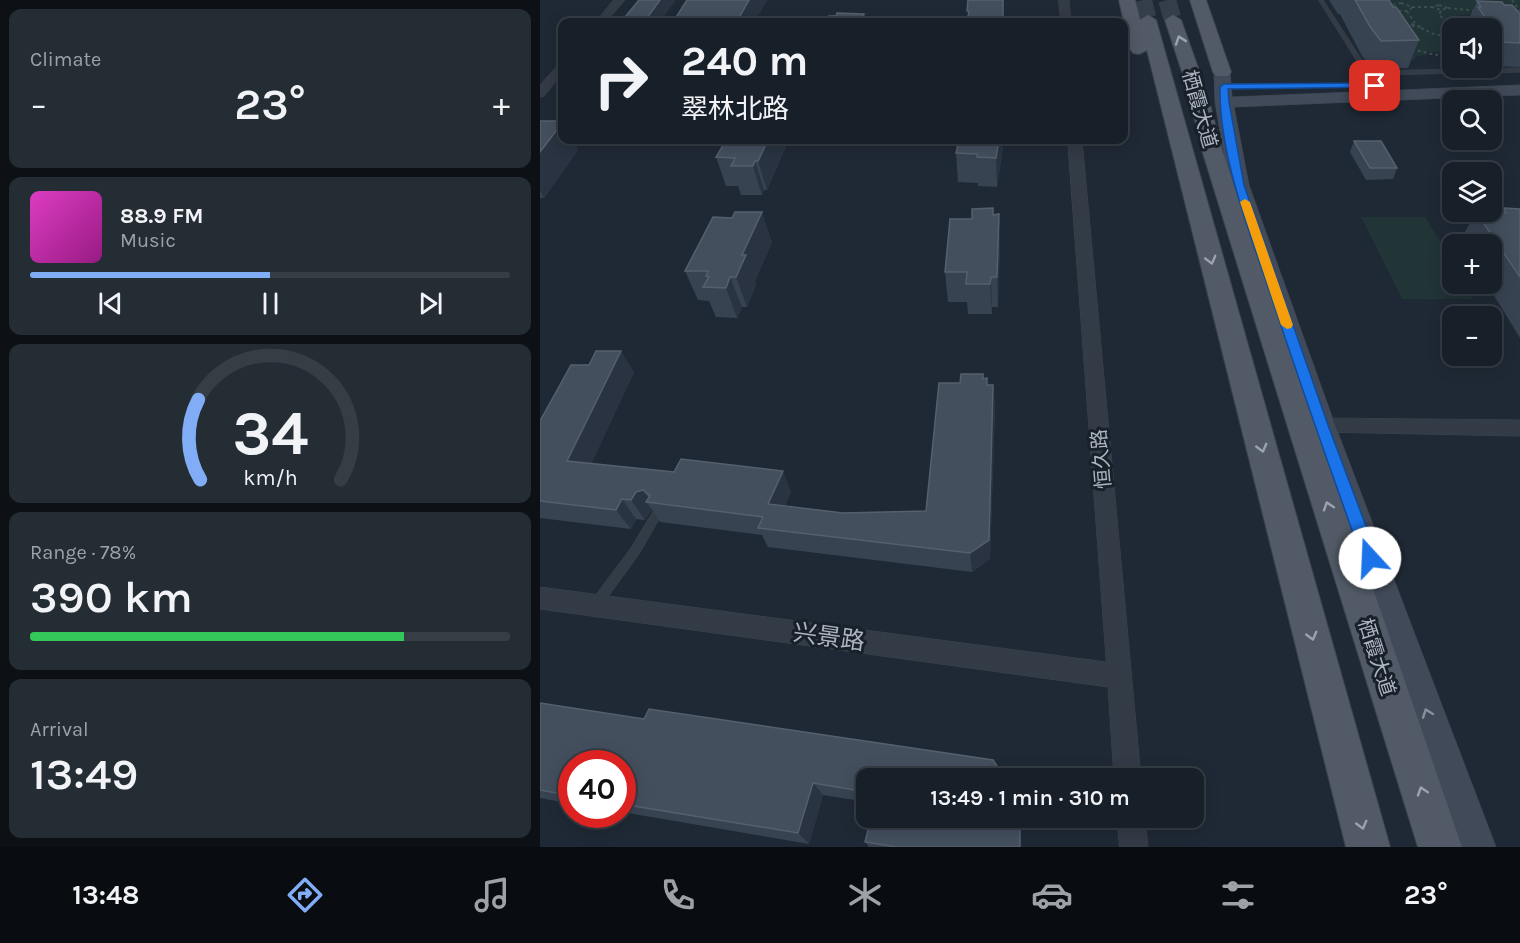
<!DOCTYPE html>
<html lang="en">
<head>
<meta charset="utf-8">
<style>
	body { margin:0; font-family:Karla,"Noto Sans SC",sans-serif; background:#242c34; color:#f1f3f6; height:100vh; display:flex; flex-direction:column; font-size:22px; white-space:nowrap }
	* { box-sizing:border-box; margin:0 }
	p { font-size:20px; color:#9ea2a8 }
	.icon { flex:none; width:33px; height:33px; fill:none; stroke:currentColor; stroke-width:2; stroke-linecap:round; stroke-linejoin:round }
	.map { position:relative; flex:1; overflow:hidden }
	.details { display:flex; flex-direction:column; gap:9px; padding:9px; background:#0d1116; width:540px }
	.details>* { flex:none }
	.hud { position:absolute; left:18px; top:18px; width:570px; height:126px; border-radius:12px; box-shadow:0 3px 15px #0003,0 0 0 2px #363d45; background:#171f28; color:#f1f3f6; overflow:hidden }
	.fabs { position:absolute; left:902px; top:18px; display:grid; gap:12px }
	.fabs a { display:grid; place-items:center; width:60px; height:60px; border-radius:12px; background:#171f28; box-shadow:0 3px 15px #0003,0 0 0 2px #363d45; font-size:30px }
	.speed { position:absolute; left:18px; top:750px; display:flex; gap:12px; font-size:30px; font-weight:700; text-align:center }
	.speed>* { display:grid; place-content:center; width:78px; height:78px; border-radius:50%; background:#171f28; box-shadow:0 3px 15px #0003,0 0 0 2px #363d45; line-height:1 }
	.speed .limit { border:9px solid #d22; background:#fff; color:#111 }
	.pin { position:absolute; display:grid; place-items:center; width:51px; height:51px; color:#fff; margin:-26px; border-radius:12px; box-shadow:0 3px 9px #0006 }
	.me { position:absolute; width:66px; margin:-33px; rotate:340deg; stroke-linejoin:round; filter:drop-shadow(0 0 4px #0008) }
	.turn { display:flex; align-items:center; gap:21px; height:126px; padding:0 24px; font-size:27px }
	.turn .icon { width:78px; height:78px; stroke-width:2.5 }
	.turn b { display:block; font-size:42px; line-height:51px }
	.big { font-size:45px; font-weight:600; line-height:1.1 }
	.details .card { flex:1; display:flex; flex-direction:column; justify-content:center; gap:9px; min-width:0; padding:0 21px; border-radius:12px; background:#242c34 }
	.details .dial { align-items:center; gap:0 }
	.dial svg { height:156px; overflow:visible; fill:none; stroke:#363d45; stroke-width:7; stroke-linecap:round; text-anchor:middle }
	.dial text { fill:#f1f3f6; stroke:none }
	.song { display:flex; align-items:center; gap:18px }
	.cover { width:72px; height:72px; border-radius:9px; background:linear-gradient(135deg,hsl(310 70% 55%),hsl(310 70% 35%)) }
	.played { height:6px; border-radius:3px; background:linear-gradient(90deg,#80adf5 50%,#363d45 50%) }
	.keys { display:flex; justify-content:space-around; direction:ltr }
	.heat { display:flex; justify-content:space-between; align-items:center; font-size:33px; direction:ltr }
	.charge { height:9px; border-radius:4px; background:linear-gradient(90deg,#34c759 78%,#363d45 0) }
	.trip { position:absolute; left:316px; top:768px; width:348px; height:60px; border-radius:12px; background:#171f28; box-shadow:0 3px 15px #0003,0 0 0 2px #363d45; font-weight:600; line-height:60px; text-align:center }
	.menu { display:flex; height:96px; justify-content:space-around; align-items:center; background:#090c10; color:#9ea2a8 }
	.menu .icon { width:42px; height:42px }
	.menu .selected { color:#80adf5 }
	.menu b { font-size:27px; color:#f1f3f6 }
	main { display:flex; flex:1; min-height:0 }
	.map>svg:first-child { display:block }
	.green { fill:#213436 }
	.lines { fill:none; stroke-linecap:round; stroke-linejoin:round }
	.primary-tunnel { stroke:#343e4a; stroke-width:18; stroke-dasharray:18 9; stroke-linecap:butt }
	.lane-casing { stroke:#3c444f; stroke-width:1 }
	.street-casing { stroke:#3c444f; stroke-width:1 }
	.secondary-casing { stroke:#3c444f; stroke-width:1 }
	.primary-casing { stroke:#3c444f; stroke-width:2 }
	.path { stroke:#3a4d4f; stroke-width:2; stroke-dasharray:3 3; stroke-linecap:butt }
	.lane { fill:#333b46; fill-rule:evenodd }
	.street { fill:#333b46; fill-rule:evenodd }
	.secondary { fill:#414a59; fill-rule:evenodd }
	.primary { fill:#515a66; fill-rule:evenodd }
	.wall { fill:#384352 }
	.shaded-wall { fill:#293341 }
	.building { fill:#444f5e; stroke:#555f6e; stroke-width:1.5 }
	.oneway { stroke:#9ba3b0 }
	.oneway2 { stroke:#87909e }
	.route { fill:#1a73e8; stroke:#114b97; stroke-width:1.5 }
	.slow { fill:#f59e0b }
	.labels { text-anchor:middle; stroke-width:6; stroke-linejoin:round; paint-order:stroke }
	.street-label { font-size:20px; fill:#adb5c3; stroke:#18202a }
	.near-street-label { font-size:24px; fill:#adb5c3; stroke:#18202a }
</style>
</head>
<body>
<main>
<section class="details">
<div class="card"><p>Climate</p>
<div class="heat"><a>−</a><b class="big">23°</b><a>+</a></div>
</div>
<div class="card">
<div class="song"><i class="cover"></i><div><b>88.9 FM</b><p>Music</p></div></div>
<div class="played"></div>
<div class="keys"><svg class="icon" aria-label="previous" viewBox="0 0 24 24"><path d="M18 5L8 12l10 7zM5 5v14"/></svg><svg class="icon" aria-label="pause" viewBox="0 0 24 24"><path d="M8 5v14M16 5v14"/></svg><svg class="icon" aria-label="next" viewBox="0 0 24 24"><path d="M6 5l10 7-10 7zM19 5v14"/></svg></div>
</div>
<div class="card dial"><svg viewBox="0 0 100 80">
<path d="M14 69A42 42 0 1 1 86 69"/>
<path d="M14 69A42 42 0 0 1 13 28" stroke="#80adf5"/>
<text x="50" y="56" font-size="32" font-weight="700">34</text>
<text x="50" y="72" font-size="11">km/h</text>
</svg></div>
<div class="card"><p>Range · 78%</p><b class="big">390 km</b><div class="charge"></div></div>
<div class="card"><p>Arrival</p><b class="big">13:49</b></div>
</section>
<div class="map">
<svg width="980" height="847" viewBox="0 0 980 847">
	<rect width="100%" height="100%" fill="#1f2935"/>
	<g class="green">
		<path d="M837,0h143v57c-5,-11 -31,-37 -44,-41 -12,-3 -27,0 -34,8l9,8 1,20h-27l2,3 -11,1 -1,4h-7l4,-10 8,1 -7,-2z"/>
		<polygon points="821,217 885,217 912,262 912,284 925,284 934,299 862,299"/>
	</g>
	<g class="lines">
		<g class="primary-tunnel">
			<polyline points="603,0 608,20"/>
			<polyline points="627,0 633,20"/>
		</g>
		<g class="lane-casing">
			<g id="lane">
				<polygon points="779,0 783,0 829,71 980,68 980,72 831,75 838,85 833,86"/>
				<polygon points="116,512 120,513 121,516 99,554 60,608 56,609 52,608 51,604 52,600 91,548 112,513"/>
			</g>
		</g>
		<g class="street-casing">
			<g id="street">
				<polygon points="74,0 85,0 66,22 56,22"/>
				<polygon points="519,0 529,0 531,22 521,22"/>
				<polygon points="22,63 22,74 4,96 0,97 0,85 18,65"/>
				<polygon points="528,140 542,140 601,778 574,778 568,687 0,609 0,587 566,662"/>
				<polygon points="781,418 980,420 980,436 781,432 774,430 771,425 774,420"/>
				<polygon points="577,818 605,818 608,847 580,847"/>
			</g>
		</g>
		<g class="secondary-casing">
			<polygon id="secondary" points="682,67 690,72 692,97 980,85 980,95 694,107 709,185 795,425 956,847 916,847 767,425 689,185 675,102 674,72"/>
		</g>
		<g class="primary-casing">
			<g id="primary">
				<polygon points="579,0 595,0 600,20 608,15 616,20 850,847 806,847 607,50 599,54 593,53 590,49"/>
				<polygon points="650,0 666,0 691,72 688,76 676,76 673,72"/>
				<polygon points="633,15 641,20 666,90 682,150 922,847 878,847 662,150 648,90 625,20"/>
			</g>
		</g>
		<g class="path">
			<polyline points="972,0 980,11"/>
			<path d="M861,3l11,4 -2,3c-7,2 -14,2 -18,-5z"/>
			<polygon points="899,5 908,8 901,10 892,7"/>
			<polyline points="872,7 892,7"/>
			<polyline points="908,8 938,11"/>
			<polyline points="867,11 875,23"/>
			<polyline points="901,11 899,15 916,28"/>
			<polygon points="872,24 882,27 870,26"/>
			<polyline points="881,28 896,35 912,36"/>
			<polyline points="872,49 895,55 912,53"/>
		</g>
		<use href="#lane" class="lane"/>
		<use href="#street" class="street"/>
		<use href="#secondary" class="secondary"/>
		<use href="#primary" class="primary"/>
	</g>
	<g class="wall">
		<polygon points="147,0 227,0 214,22 133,22"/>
		<polygon points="789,0 849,0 879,40 868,68 832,69 822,56 800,14 798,14"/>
		<polygon points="937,1 964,5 980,14 980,67 951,66 951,28 928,28 929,27 927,24"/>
		<polygon points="0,121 22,140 33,140 38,150 4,198 0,198"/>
		<polygon points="419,140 464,140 457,187 438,186 438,183 418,182 416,153"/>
		<polygon points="814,141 857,168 853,179 826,180 810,152"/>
		<polygon points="247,144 227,190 224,190 222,195 201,195 198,186 186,186 176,157"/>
		<polygon points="964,208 980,209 980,338 947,284 951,284 951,244 922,244 920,241 936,212 961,213"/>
		<polygon points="454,215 460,244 458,307 452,307 452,314 428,314 427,302 408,302 405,272 432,219"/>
		<polygon points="232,242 215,281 216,285 207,307 202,307 197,318 176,317 169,301 158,300 145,271"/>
		<polygon points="49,365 94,372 51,464 251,491 245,506 303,513 386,511 420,383 443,379 447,385 453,385 455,406 450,559 432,572 228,547 222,535 120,522 113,511 110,512 105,520 96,519 91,529 0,518 0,421"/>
		<polygon points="0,703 327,778 327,802 283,795 269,844 82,812 82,764 32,764 32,804 0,798"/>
		<polygon points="325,842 481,847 329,847"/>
	</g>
	<g class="shaded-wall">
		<polygon points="120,0 136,0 120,22 104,22"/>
		<polygon points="209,0 227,0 214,22 196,22 195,19"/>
		<rect x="463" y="0" width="1" height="22"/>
		<polygon points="324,14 326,22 322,22"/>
		<polygon points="22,123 22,140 33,140 38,150 4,198 0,190 0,152"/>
		<polygon points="228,140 246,140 247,144 227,190 218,161"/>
		<polygon points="459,140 464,140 457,187 456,158"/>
		<polygon points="215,161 224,190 222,195 213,166"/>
		<polygon points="222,212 232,242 215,281 216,285 207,307 196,277 202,255"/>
		<polygon points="459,214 460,244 458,307 457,277"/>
		<polygon points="190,277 202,307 197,318 186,288"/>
		<polygon points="451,277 452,307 452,314 450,284"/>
		<polygon points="81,351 94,372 43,481 27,461"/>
		<polygon points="453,385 455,406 450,559 432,572 430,553"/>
		<polygon points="243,471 251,491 238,523 228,504"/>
		<polygon points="103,490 112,503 106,502 113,511 110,512 105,520 91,500 96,492"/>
		<polygon points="82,499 96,519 91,529 76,510"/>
		<polygon points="273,783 283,795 269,844 258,833"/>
	</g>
	<g class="building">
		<polygon points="99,0 120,0 104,22 81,22"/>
		<polygon points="147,0 209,0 200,16 195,19 163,19 161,22 133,22"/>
		<polygon points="428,0 463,0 463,22 427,22 429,11 427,11"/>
		<polygon points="815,0 849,0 853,7 856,7 879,40 841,41 831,28"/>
		<polygon points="937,1 962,2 964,5 972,5 980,14 980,43 962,42 938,7 941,7"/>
		<polygon points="297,13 324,14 322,22 286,22 289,16 296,16"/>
		<polygon points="0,121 22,121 22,123 0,152"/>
		<polygon points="186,140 228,140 218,161 215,161 213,166 191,166 195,158 176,157"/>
		<polygon points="419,140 459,140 456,158 437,157 437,154 416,153"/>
		<polygon points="814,141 841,141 857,168 830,168"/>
		<polygon points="453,208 453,215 459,214 457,277 451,277 450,284 426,284 427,272 405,272 410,219 432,219 432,209"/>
		<polygon points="964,208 980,209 980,277 936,212 966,213"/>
		<polygon points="195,212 222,212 202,255 206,255 196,277 190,277 186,288 163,287 169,277 166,276 168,271 145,271 173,217 192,218"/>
		<polygon points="56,351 81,351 27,461 134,472 141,459 243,471 228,504 303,513 386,511 399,383 420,383 421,374 443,374 443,379 447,378 447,385 453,385 449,540 430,553 218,528 223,517 106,502 110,496 103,490 96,492 91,500 82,499 76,510 0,501 0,421 31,365 49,365"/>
		<polygon points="0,703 104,719 109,709 453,760 465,778 327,778 327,792 273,783 258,833 82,804 82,764 32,764 32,796 0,790"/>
		<polygon points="331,818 480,818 480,847 356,847 325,842"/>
	</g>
	<defs><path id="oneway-chevron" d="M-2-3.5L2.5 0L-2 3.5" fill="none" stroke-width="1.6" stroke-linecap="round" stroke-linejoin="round" transform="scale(1.5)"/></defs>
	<g class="oneway">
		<use href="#oneway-chevron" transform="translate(640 40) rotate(-109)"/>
		<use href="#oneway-chevron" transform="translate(671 260) rotate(75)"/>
		<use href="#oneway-chevron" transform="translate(722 448) rotate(75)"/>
		<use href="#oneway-chevron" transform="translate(788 506) rotate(-108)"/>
		<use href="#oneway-chevron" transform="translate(772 636) rotate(75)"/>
		<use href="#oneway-chevron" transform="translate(882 791) rotate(-108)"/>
		<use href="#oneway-chevron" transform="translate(822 825) rotate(75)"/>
	</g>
	<use class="oneway2" href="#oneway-chevron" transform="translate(887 713) rotate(-110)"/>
	<path class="route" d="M835,83l5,3 -2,1 -150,2 1,13 15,83 84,240 50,133 -2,5 -6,2 -6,-2 -2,-5c-32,-89 -63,-178 -93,-268 -21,-63 -50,-135 -49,-203l4,-3z"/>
	<polygon class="slow" points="705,199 710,202 753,325 751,328 747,329 741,325 700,202"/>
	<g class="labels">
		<g class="street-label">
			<text transform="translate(660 109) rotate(74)" y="7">栖霞大道</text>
			<text transform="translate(561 459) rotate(-95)" y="7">恒久路</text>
			<text transform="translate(837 657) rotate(72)" y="7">栖霞大道</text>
		</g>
		<g class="near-street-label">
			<text transform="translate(289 637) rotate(8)" y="8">兴景路</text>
		</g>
	</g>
</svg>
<div class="fabs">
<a><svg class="icon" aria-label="sound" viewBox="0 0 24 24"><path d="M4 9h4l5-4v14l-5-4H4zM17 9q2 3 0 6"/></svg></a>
<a><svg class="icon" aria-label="search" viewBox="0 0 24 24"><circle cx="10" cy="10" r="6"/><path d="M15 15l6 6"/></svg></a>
<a><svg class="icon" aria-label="layers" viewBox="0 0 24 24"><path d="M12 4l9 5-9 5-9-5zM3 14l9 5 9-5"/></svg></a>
<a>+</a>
<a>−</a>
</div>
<div class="speed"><div class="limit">40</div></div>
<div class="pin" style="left:835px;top:86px;background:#d93025"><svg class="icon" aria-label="arrive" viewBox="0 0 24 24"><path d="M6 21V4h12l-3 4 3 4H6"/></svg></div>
<svg class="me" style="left:830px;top:558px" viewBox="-20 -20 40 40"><circle r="19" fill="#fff"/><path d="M0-13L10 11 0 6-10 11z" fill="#1a73e8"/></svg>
<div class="trip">13:49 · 1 min · 310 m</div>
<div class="hud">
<div class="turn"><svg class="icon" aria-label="right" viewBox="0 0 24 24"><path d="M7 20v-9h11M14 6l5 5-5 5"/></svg><div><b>240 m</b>翠林北路</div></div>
</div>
</div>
</main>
<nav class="menu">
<b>13:48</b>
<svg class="icon selected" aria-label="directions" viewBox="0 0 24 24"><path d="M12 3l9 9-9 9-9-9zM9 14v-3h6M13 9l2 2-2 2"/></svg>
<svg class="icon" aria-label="music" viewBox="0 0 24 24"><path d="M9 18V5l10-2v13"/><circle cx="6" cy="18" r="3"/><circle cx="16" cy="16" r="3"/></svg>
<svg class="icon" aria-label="phone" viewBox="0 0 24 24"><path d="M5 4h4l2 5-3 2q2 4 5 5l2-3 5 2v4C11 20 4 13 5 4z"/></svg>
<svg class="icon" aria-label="climate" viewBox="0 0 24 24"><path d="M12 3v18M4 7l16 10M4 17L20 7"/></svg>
<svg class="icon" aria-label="car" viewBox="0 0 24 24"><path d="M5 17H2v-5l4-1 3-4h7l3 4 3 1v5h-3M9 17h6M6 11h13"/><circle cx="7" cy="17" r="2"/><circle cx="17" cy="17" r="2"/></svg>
<svg class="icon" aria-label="filters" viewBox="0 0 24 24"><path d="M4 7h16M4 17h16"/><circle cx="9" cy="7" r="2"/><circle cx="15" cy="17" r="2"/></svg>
<b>23°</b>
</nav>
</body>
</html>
